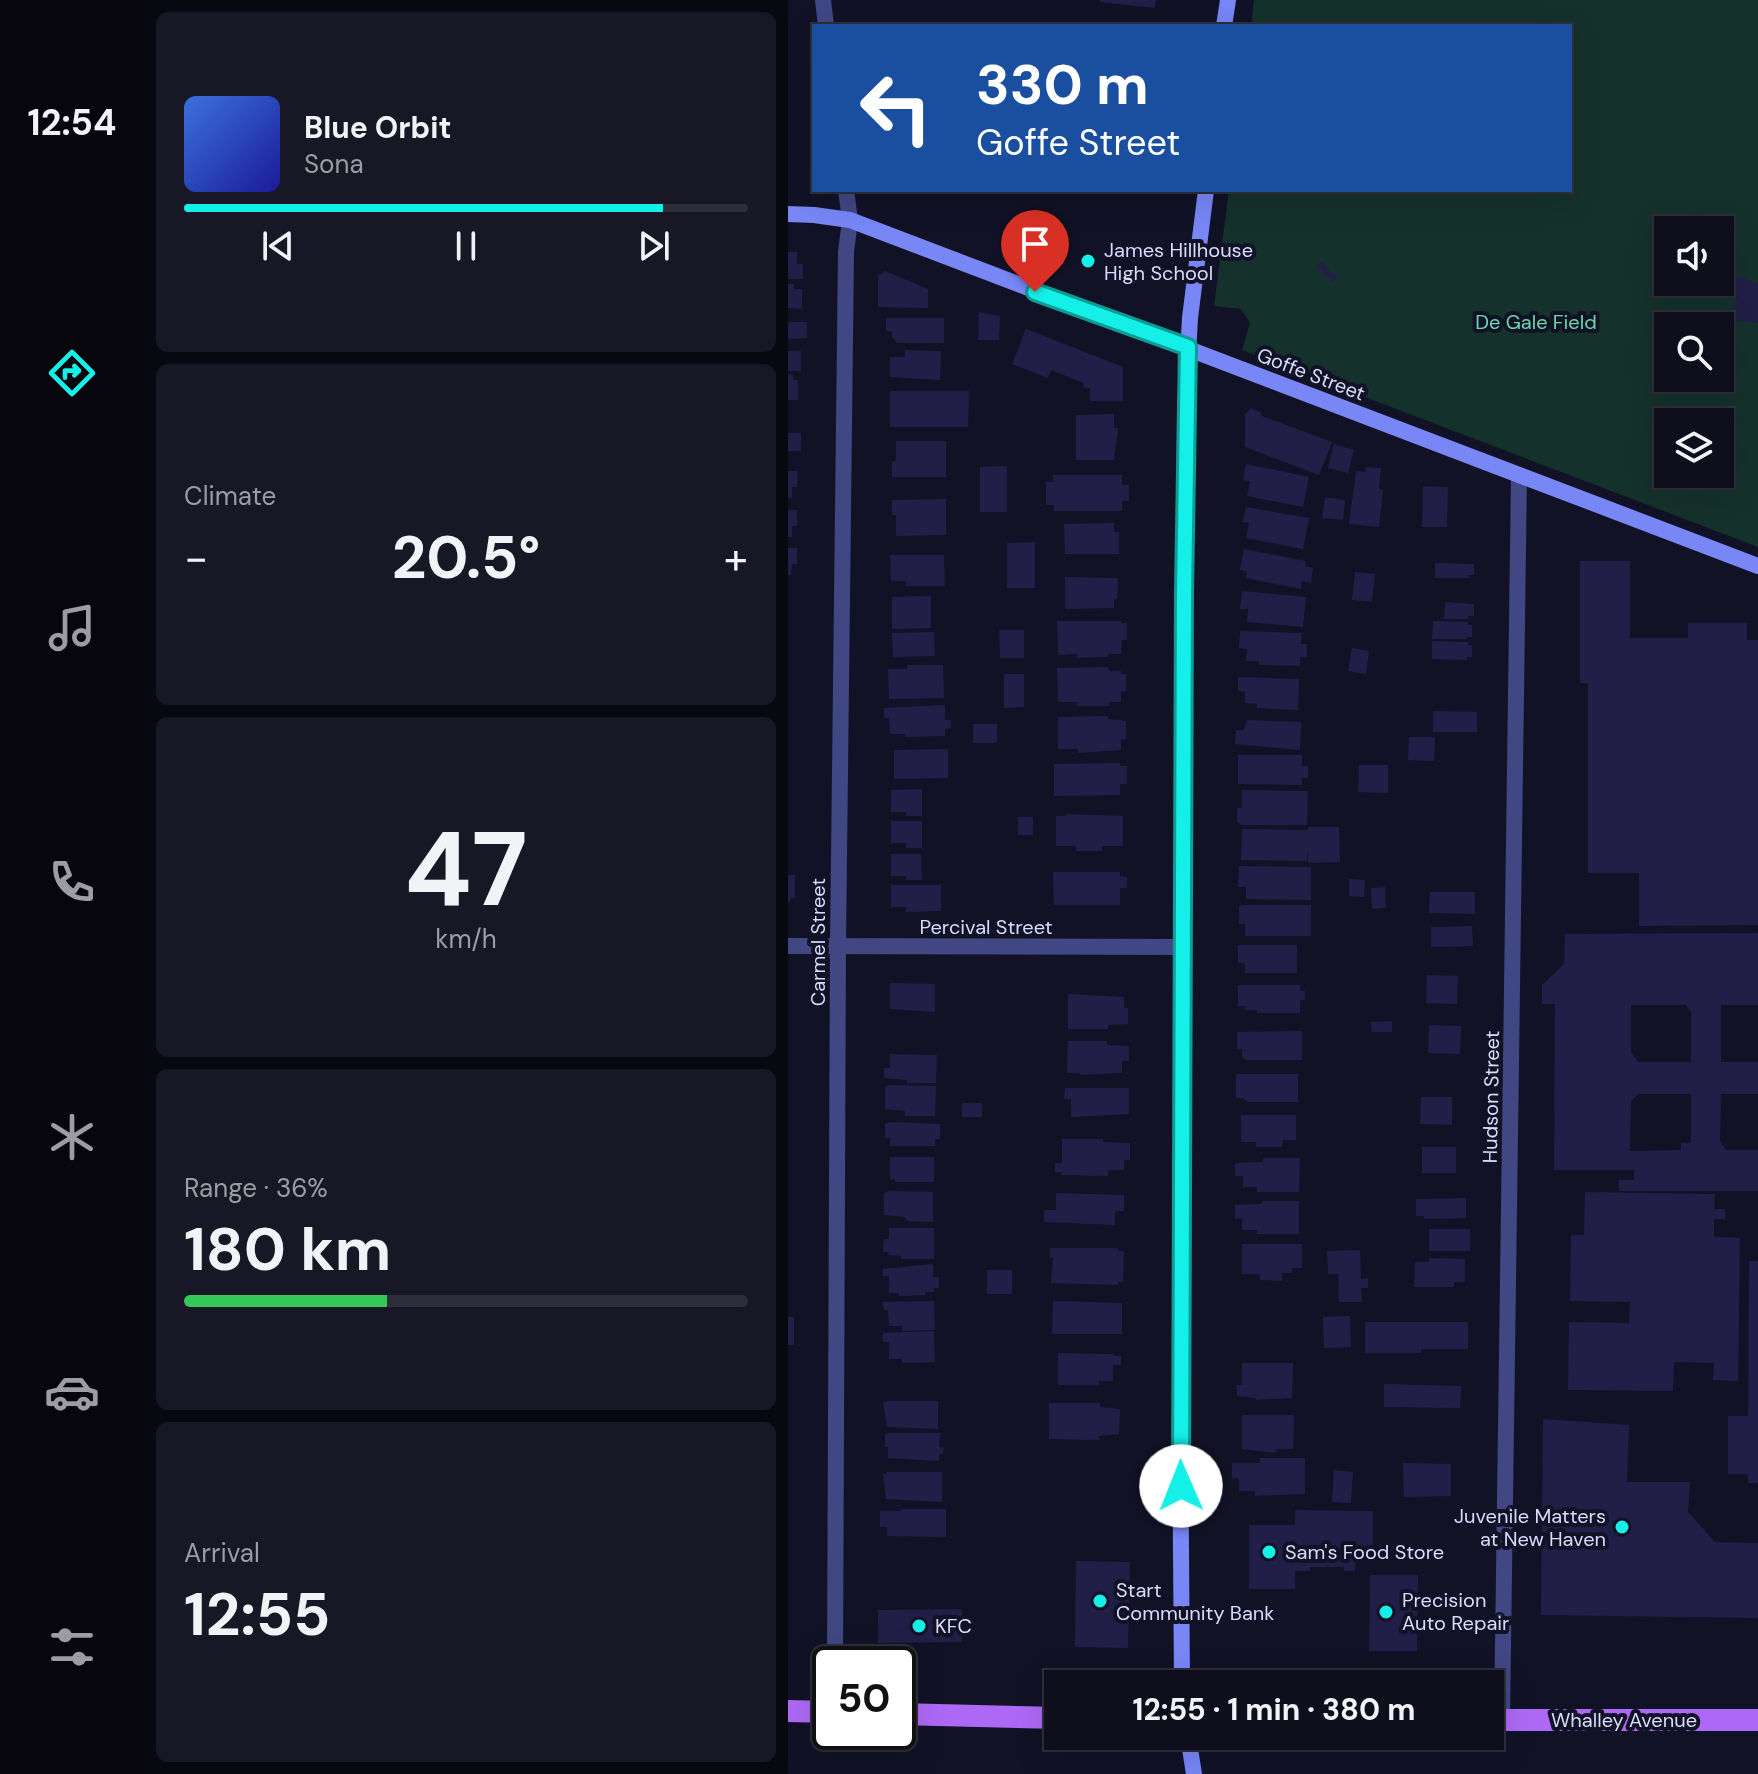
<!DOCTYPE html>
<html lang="en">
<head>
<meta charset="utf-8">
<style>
	body { margin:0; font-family:"DM Sans",sans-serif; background:#171726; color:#f1f3f6; height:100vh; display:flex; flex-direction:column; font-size:30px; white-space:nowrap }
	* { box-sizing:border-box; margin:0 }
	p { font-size:26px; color:#9b9ca4 }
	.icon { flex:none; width:44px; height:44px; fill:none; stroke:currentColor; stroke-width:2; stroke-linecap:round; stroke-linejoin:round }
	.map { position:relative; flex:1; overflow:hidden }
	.drawer { display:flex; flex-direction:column; gap:12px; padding:12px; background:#080810; width:644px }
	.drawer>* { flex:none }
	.top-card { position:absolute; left:24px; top:24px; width:760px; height:168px; border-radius:0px; box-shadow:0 8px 32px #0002,0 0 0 2px #2e2e3b; background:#1a4fa0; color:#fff; overflow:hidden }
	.tools { position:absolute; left:866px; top:216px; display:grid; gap:16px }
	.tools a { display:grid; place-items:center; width:80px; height:80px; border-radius:0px; background:#0e0e1d; box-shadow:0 8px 32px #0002,0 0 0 2px #2e2e3b; font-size:40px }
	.speed { position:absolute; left:24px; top:1646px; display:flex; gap:16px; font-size:40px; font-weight:700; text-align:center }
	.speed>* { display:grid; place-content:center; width:104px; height:104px; border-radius:50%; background:#0e0e1d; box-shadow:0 8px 32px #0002,0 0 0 2px #2e2e3b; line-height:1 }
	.speed .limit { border:4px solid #111; border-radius:12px; background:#fff; color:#111 }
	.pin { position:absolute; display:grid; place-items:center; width:68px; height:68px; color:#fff; margin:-82px -34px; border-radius:50% 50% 50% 0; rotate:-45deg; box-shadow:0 0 8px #0007 }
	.pin .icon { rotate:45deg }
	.me { position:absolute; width:88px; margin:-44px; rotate:359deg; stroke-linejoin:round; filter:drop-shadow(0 0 6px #0008) }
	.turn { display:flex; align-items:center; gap:28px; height:168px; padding:0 32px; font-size:36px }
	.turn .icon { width:104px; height:104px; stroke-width:2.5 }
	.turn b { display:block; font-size:56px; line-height:68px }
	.big { font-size:60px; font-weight:700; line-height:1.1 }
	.drawer .tile { flex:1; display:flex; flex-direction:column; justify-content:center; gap:12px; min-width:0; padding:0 28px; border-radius:12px; background:#171726 }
	.drawer .dial { align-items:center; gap:0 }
	.dial b { font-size:104px; line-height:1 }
	.song { display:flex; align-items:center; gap:24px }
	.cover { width:96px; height:96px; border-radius:12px; background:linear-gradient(135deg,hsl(220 70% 55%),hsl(240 70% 35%)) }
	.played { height:8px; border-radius:4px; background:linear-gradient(90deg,#14f0e7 85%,#2e2e3b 85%) }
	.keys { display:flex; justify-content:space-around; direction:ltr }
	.heat { display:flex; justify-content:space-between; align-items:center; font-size:44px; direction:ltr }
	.charge { height:12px; border-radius:6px; background:linear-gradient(90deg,#34c759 36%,#2e2e3b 0) }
	.trip { position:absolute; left:256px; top:1670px; width:460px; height:80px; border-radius:0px; background:#0e0e1d; box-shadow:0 8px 32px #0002,0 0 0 2px #2e2e3b; font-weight:700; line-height:80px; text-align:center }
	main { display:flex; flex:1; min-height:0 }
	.dock { display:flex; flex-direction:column; width:144px; justify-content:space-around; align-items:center; background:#06060c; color:#9b9ca4 }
	.dock .icon { width:56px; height:56px }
	.dock .selected { color:#14f0e7 }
	.dock b { font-size:36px; color:#f1f3f6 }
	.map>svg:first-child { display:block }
	.green { fill:#15312c; fill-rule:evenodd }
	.building { fill:#211f47; fill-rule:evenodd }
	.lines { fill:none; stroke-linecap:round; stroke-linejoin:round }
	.minor { stroke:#404783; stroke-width:16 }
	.tertiary { stroke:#404783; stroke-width:16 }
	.secondary { stroke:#7886f6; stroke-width:16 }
	.primary { stroke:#ad69f5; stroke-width:22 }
	.route-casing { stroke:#0d9c96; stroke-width:20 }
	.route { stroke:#14f0e7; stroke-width:14 }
	.poi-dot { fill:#14f0e7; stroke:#121227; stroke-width:3 }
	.labels { text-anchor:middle; stroke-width:8; stroke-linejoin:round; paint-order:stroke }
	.poi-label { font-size:20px; fill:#dadbfd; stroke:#121227; text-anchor:start }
	.park-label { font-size:20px; fill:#6ad9ae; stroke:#121227 }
	.street-label { font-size:20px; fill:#dadbfd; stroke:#121227 }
</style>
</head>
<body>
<main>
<nav class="dock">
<b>12:54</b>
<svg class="icon selected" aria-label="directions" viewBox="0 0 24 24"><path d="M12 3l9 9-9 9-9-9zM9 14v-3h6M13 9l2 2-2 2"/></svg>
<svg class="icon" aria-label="music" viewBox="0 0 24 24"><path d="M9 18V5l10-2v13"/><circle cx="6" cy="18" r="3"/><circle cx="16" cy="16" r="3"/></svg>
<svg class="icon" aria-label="phone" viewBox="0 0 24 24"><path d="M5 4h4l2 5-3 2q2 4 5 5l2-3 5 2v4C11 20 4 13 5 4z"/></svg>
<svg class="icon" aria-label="climate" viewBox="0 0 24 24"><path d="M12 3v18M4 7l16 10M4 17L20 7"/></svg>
<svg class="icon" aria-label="car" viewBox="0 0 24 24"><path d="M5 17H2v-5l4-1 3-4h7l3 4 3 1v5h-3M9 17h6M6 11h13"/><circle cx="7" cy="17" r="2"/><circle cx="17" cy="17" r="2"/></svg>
<svg class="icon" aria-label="filters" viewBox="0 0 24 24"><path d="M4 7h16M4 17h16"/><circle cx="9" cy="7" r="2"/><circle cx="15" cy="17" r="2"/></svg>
</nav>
<section class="drawer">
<div class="tile">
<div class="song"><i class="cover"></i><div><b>Blue Orbit</b><p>Sona</p></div></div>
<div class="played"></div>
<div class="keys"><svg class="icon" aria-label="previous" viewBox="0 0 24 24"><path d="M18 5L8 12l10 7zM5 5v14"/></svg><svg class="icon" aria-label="pause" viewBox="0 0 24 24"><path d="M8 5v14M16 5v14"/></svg><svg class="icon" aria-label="next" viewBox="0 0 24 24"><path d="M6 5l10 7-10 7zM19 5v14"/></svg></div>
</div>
<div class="tile"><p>Climate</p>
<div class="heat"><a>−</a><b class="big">20.5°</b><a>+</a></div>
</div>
<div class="tile dial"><b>47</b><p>km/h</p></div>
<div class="tile"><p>Range · 36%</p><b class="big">180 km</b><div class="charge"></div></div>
<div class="tile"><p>Arrival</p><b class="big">12:55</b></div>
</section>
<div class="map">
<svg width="970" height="1774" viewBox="0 0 970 1774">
	<rect width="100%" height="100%" fill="#121227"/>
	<path class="green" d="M466,0h504v547l-516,-197 8,-27 -9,-14 -27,-3 15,-116h341v-164h-319zM880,230h52v52h-52zM880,326h52v52h-52zM880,422h52v52h-52z"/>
	<g class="building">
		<polygon points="312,0 368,0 367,8 312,2"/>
		<polygon points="0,252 9,252 9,264 15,264 15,279 0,279"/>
		<polygon points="534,261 549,278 544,282 528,266"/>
		<polygon points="97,271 140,289 140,308 90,307 90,276"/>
		<polygon points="953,276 970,284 970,323 954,321 943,323 940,320 947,304 948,280"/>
		<polygon points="0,284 6,284 6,289 14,289 14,309 0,308"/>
		<polygon points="191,312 212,316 211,340 190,340"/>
		<polygon points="98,318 156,318 156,343 109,343 104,337 104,331 98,331"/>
		<polygon points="0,322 19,322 19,338 0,339"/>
		<polygon points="238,329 335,367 335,401 302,401 302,388 295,388 296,383 263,370 260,378 224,364"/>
		<polygon points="117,350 153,351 152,380 102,377 102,357 117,357"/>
		<rect x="0" y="351" width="13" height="20"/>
		<polygon points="0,374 5,375 5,380 10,380 10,400 0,400"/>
		<polygon points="102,391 181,391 180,427 102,427"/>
		<polygon points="463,408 472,412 474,416 544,442 531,475 457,447 457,414"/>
		<polygon points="326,414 326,428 330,428 326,460 288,460 288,415"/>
		<rect x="0" y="433" width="13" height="18"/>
		<polygon points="108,441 158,441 158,477 104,477 104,462 108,461"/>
		<polygon points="546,444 566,450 560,473 540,468"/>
		<polygon points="458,464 521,477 515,507 459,496 462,481 455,480"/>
		<polygon points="219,466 219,512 192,512 192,467"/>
		<polygon points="578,467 593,468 591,489 595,490 591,527 561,524 568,471 577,472"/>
		<polygon points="0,471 10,471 9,487 4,487 4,498 0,498"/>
		<polygon points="265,475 334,475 334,485 341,485 341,501 334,501 334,511 266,511 266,505 258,505 258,482 265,482"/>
		<polygon points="635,486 660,487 659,527 634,527"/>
		<polygon points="537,497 557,500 555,520 534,518"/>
		<polygon points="158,499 158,535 108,536 108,515 104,515 104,500"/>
		<polygon points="458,507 521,518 515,549 458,538 461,523 455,522"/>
		<polygon points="0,510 9,510 9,526 4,526 4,537 0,537"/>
		<polygon points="326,523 326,532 331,532 331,554 277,554 276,524"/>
		<polygon points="247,542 247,588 219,588 219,543"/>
		<polygon points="0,548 9,548 9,564 4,564 3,575 0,575"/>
		<polygon points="456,549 518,561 517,566 525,568 523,583 514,581 513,589 458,578 459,571 452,570"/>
		<polygon points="102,555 156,555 157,586 118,586 118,581 103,581"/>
		<polygon points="792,561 842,561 842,638 900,638 900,623 959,623 959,640 970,640 970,925 851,926 851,873 800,873 800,683 792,683"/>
		<polygon points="647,563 686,564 686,575 680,575 681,578 647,578"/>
		<polygon points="567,572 587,574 584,602 564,600"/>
		<polygon points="277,577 330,578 329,599 326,599 326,608 277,609"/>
		<polygon points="454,591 518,597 515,627 459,622 460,609 452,609"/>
		<polygon points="143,596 143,628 104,629 104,597"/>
		<polygon points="657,602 686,604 686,616 680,616 680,619 656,619"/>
		<polygon points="269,621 333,621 333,623 339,623 339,640 334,640 333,654 320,654 320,657 289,658 289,654 270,655"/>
		<polygon points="645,621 680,622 680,625 684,625 684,637 679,637 679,639 644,639"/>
		<polygon points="211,630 236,630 236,658 212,658"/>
		<polygon points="452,631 514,633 513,644 519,644 519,657 512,657 512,666 471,665 471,661 458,661 459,649 451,648"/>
		<polygon points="146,632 147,656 105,657 104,633"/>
		<polygon points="644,641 680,642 680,645 684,645 684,657 679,657 679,660 644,659"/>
		<polygon points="564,648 581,651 578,674 560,671"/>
		<polygon points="119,665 155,665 156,698 101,699 100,669 119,669"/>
		<polygon points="320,667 321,671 333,671 333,674 338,674 338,691 333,691 333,702 321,702 321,706 289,706 289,702 270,702 269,668"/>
		<polygon points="216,674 236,674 236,707 216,708"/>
		<polygon points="450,677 511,679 510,710 469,708 469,704 457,703 457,692 450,691"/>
		<polygon points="157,705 157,720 163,720 163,728 157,729 157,736 117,737 117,734 102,734 101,718 96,718 96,708"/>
		<polygon points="645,711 689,712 689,732 645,732"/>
		<polygon points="320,716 320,719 338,721 338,739 333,739 333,750 290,753 290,749 270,749 270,717"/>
		<polygon points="459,720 513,722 512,750 447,744 448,730 456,730"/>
		<polygon points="185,724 209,724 209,741 207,743 185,743"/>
		<polygon points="621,737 647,737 646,761 620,760"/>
		<polygon points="160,749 160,778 106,779 106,750"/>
		<polygon points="450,755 514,755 514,766 520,766 520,778 514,778 514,785 450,784"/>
		<polygon points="332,763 332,766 339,766 339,784 332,784 332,795 266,796 266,764"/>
		<polygon points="571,765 600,765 600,793 570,792"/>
		<polygon points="134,789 134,816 118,816 118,812 103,812 103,790"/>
		<polygon points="454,790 520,791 519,825 454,825 449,822 449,808 454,808"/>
		<polygon points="279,814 335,816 335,846 314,846 314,851 288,851 288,846 268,846 268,816 279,816"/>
		<rect x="230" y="817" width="15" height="18"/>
		<polygon points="103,821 134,821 134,848 118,848 118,843 103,843"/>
		<polygon points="520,827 551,827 552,862 520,863 520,848 519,861 453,860 454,829 520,830"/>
		<polygon points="103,854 133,854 134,880 118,880 118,876 103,876"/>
		<polygon points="451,866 523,867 523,900 458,899 458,887 450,887"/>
		<polygon points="265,872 332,872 332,876 339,877 339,888 332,888 332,905 266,905"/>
		<polygon points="0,875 7,875 7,898 3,898 0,904"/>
		<polygon points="561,879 577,880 576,897 561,896"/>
		<polygon points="103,885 153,885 153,911 118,912 118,907 103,907"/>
		<polygon points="597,887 598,908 584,909 583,888"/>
		<polygon points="642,892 687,892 687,914 641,913"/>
		<polygon points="457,905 523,905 523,936 457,936 457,924 451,924 451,906"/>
		<polygon points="684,926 685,946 643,947 643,927"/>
		<path d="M970,933v72h-37v57h37v32h-37l-1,47 6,9h32v41h-139v-11h15v-10h-80l1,-166h-13v-19l22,-21 1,-30zM843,1005h55l5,7v50h-53l-7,-10zM850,1094h53v49h-10v7l-51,1 1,-50z"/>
		<polygon points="450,945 509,945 509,973 457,973 457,963 450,963"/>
		<polygon points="639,975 670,976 669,1004 638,1003"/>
		<polygon points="102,983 147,984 147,1012 102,1009"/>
		<polygon points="450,985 512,985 512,991 517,991 517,1000 512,1000 512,1013 469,1013 469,1010 457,1010 457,1006 450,1006"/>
		<polygon points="280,994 336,997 336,1008 340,1008 340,1024 320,1025 320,1029 280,1029"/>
		<polygon points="604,1021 604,1032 584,1032 583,1022"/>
		<polygon points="641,1025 673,1026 672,1054 640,1053"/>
		<polygon points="514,1031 514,1060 458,1060 454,1056 454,1049 449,1049 449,1032"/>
		<polygon points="280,1041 319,1041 319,1045 341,1046 341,1061 334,1061 334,1073 292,1075 292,1073 279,1073"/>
		<polygon points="102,1054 149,1055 148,1083 119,1083 119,1080 96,1078 96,1068 102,1068"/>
		<polygon points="448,1074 510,1074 510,1102 460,1102 455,1098 448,1098"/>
		<polygon points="102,1085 148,1086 147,1116 117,1116 117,1111 97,1109 97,1087"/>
		<polygon points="277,1088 341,1088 341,1114 283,1117 283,1099 276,1099"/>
		<polygon points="633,1097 664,1097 664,1125 632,1124"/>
		<rect x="174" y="1103" width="20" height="14"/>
		<polygon points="453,1115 508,1115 508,1140 495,1140 494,1147 468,1147 468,1142 453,1142"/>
		<polygon points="102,1122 152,1124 152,1139 147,1139 147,1146 102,1146 102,1138 97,1138 97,1124"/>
		<polygon points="274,1139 315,1139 315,1142 342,1143 342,1160 336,1160 336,1170 320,1170 320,1176 273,1175 274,1172 267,1172 267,1163 274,1163"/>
		<rect x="634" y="1147" width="34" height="26"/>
		<polygon points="102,1157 146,1157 146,1182 107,1182 107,1179 102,1179"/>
		<polygon points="475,1158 512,1158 511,1192 469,1192 469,1187 455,1187 455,1176 447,1176 447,1163 475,1162"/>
		<polygon points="101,1191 145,1192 145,1222 118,1221 117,1217 96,1215 96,1193"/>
		<polygon points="797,1192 927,1194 926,1209 937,1209 937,1219 926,1219 926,1237 952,1238 950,1381 925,1380 926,1363 886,1362 885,1391 780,1390 781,1322 841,1323 842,1302 782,1301 783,1235 796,1235"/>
		<polygon points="268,1193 336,1195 336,1211 327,1211 327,1225 256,1222 256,1210 268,1210"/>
		<polygon points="678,1198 678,1218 636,1219 636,1216 628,1216 628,1199"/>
		<polygon points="474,1201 511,1201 511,1234 469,1234 469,1230 454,1230 454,1218 447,1219 447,1205 474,1204"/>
		<polygon points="101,1228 146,1228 146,1259 113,1259 113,1256 100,1255 101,1252 95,1252 96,1239 101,1239"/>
		<rect x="641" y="1229" width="41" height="22"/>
		<polygon points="454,1244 514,1244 514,1268 504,1268 504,1273 494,1273 494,1281 472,1280 472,1274 454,1274"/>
		<polygon points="262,1248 330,1248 330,1251 336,1251 335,1282 330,1282 330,1285 263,1283 265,1258 262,1258"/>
		<polygon points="572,1250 573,1279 580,1278 580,1288 573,1288 574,1302 551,1302 550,1274 540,1274 539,1251"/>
		<polygon points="641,1258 677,1259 677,1282 666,1282 666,1287 626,1287 627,1262 641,1262"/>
		<polygon points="961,1261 970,1261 970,1483 960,1483 960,1474 940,1474 940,1416 960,1416"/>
		<polygon points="145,1264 145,1277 151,1277 151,1288 146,1288 146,1292 137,1292 137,1295 111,1296 111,1293 101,1293 101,1276 95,1276 95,1269"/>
		<rect x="199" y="1270" width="25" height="24"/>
		<polygon points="146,1301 147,1330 114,1331 114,1326 101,1326 100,1310 96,1310 95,1302"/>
		<polygon points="265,1301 334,1303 334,1334 264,1334"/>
		<polygon points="562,1316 563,1347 536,1348 535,1317"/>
		<rect x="0" y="1317" width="6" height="28"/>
		<polygon points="577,1322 680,1322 680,1349 633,1349 633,1353 577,1353"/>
		<polygon points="146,1331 147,1362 114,1363 114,1359 101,1359 101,1342 95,1342 95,1333"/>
		<polygon points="270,1353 326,1354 325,1356 333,1356 333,1365 325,1365 325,1381 311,1381 311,1385 270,1385"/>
		<polygon points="454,1363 505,1363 504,1398 468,1400 468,1398 449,1396 448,1385 454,1385"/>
		<polygon points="596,1384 673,1386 672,1408 596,1407"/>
		<polygon points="99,1401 150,1401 150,1429 99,1427 95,1402"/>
		<polygon points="261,1403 312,1403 312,1407 332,1409 331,1434 311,1436 312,1440 261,1439"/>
		<polygon points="454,1415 506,1415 505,1449 488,1449 489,1453 454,1449"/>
		<polygon points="755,1419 841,1425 839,1482 902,1482 900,1512 927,1542 970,1543 970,1618 753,1615"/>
		<polygon points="100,1433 152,1433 151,1447 156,1448 155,1454 151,1454 151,1461 100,1458 100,1447 97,1447 97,1434"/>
		<polygon points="472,1458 517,1458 517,1494 467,1496 467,1491 451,1491 451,1479 444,1478 444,1463 472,1463"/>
		<polygon points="615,1463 663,1464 663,1496 616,1497"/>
		<polygon points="546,1470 565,1472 563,1503 544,1502"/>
		<polygon points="99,1472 154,1472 154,1502 98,1499 95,1474 98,1474"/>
		<polygon points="113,1509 158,1509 158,1537 99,1536 99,1527 92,1527 92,1511 113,1511"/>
		<polygon points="507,1510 585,1511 585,1552 568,1553 567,1571 556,1571 556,1567 522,1567 522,1571 507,1571 507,1589 461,1589 461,1525 507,1525"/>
		<polygon points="288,1561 342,1562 340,1648 287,1647"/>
		<polygon points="582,1575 630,1575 629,1651 581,1651"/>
		<polygon points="174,1609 174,1642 90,1643 90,1610"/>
	</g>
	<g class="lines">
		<g class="minor">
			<polyline points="0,946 395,947"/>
			<polyline points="47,1664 50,945 58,252 62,220"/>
			<polyline points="714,1720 731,475"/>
		</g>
		<g class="tertiary">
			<polyline points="35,0 38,26"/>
			<polyline points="58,190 62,220"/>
		</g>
		<g class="secondary">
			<polyline points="436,26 440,0"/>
			<polyline points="0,214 26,215 62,220 970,566"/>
			<polyline points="394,1684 392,1418 397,409 402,318 418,190"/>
			<polyline points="400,1736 406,1774"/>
		</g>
		<g class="primary">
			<polyline points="0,1711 42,1712"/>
			<polyline points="110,1714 270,1718"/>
			<polyline points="702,1720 970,1720"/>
		</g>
	</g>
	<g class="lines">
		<g class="route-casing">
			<polyline id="route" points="247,292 400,347 396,593 393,1486"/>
		</g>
		<use href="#route" class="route"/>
	</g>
	<g class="poi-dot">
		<circle cx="300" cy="261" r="8"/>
		<circle cx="834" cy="1527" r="8"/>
		<circle cx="481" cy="1552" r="8"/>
		<circle cx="312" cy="1601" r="8"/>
		<circle cx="598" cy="1612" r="8"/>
		<circle cx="131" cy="1626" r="8"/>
	</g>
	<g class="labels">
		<g class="poi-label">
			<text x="316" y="257">James Hillhouse<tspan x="316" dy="23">High School</tspan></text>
			<text x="818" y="1523" text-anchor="end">Juvenile Matters<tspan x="818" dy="23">at New Haven</tspan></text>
			<text x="497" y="1559">Sam's Food Store</text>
			<text x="328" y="1597">Start<tspan x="328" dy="23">Community Bank</tspan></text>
			<text x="614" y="1607">Precision<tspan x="614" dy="23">Auto Repair</tspan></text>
			<text x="147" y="1633">KFC</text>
		</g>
		<g class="park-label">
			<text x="748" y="329">De Gale Field</text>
		</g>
		<g class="street-label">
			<text transform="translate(523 374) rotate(21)" y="7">Goffe Street</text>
			<text x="198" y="934">Percival Street</text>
			<text transform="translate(30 942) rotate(-90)" y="7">Carmel Street</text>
			<text transform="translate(703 1097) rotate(-89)" y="7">Hudson Street</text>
			<text x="836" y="1727">Whalley Avenue</text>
		</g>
	</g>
</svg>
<div class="tools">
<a><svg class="icon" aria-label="sound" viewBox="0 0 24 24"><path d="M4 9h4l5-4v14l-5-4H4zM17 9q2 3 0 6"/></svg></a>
<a><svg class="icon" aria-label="search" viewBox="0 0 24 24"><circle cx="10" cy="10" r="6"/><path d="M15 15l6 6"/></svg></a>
<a><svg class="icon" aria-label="layers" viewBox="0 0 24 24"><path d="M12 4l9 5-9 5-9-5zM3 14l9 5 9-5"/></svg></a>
</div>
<div class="speed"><div class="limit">50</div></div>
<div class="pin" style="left:247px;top:292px;background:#d93025"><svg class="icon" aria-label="arrive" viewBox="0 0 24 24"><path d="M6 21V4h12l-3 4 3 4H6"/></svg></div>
<svg class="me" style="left:393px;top:1486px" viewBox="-20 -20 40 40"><circle r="19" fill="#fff"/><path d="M0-13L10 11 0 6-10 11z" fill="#14f0e7"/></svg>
<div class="trip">12:55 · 1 min · 380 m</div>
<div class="top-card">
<div class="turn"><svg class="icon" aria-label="left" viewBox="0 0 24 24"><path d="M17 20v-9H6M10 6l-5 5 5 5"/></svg><div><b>330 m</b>Goffe Street</div></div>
</div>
</div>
</main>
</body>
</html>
